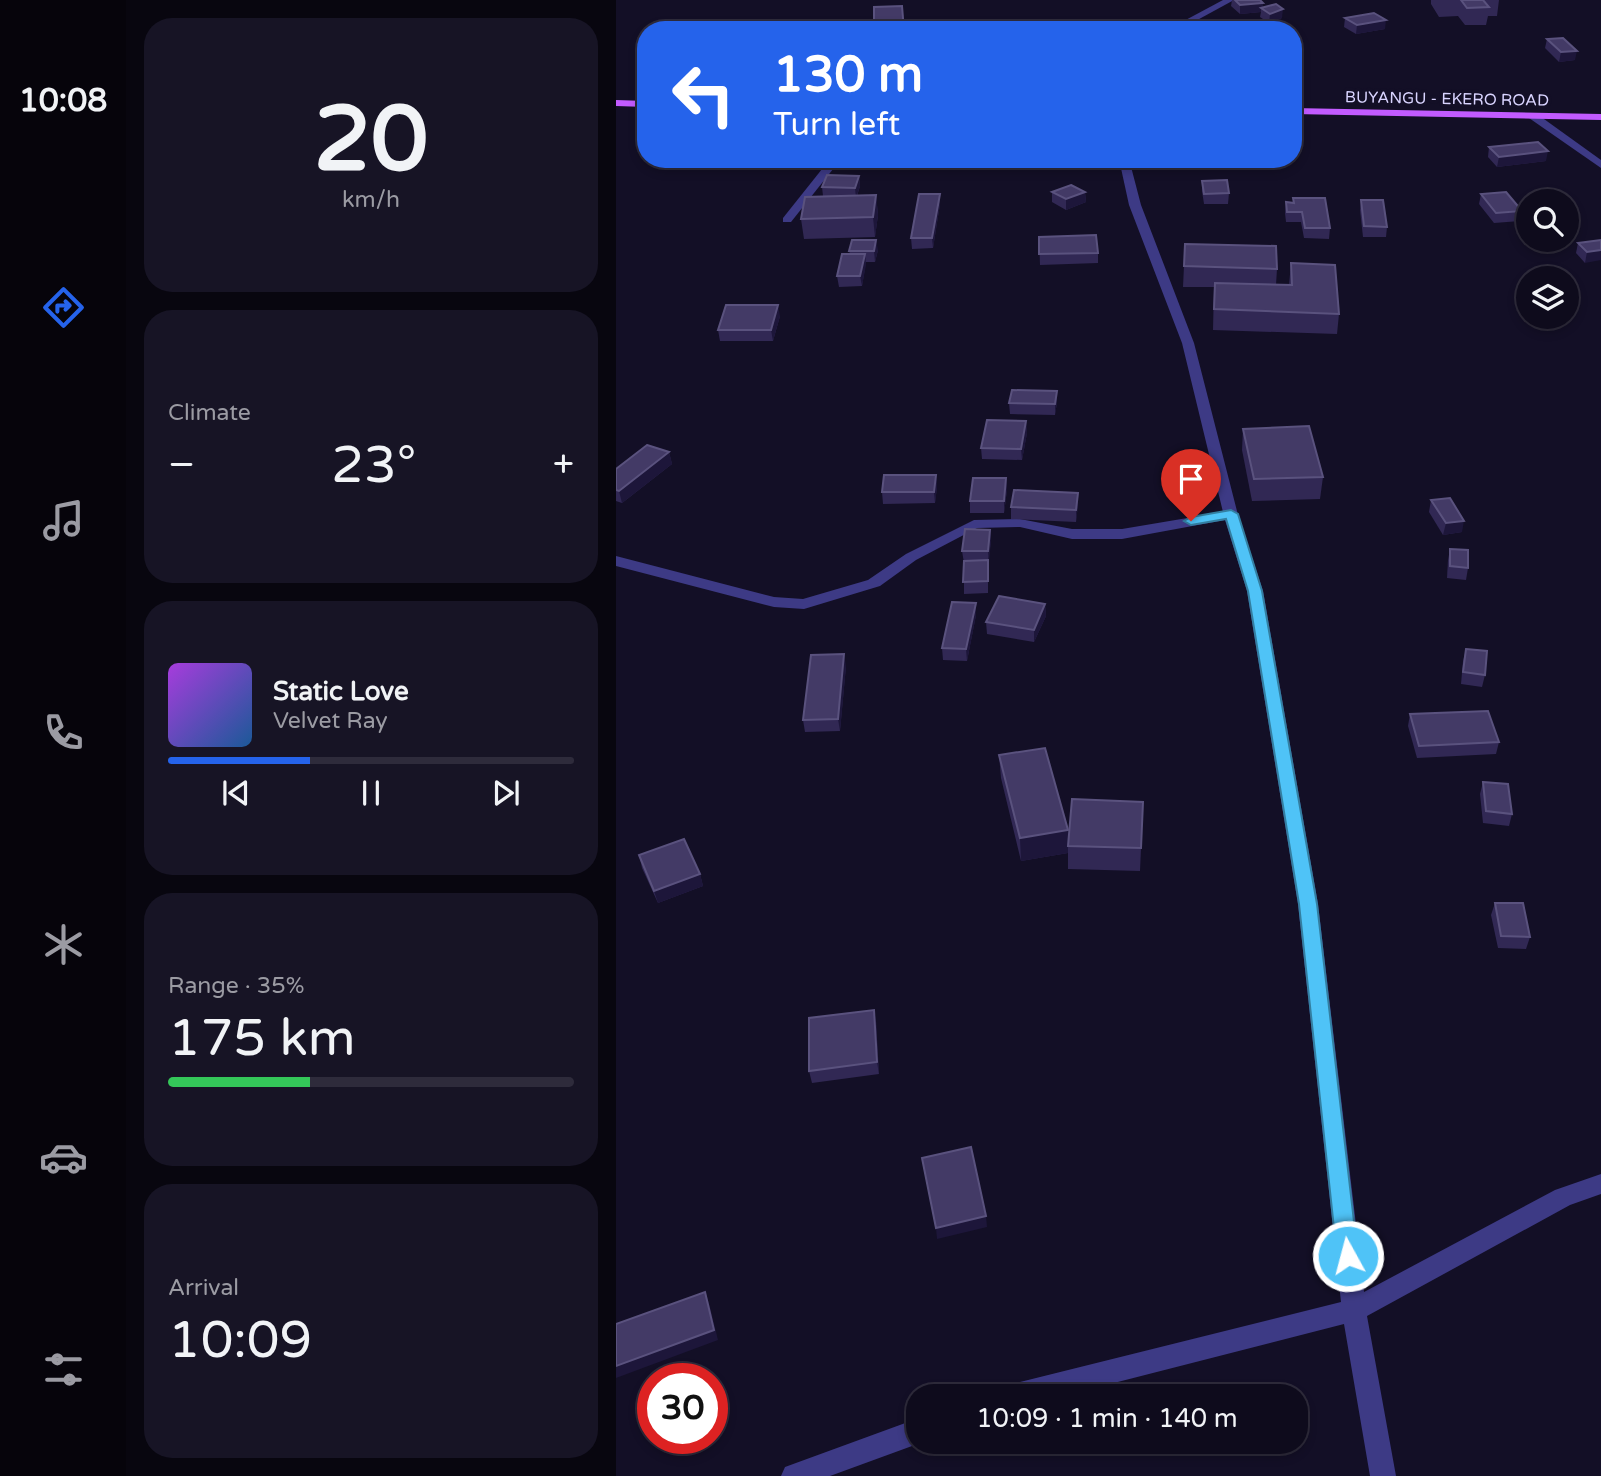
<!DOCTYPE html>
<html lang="en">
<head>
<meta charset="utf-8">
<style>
	body { margin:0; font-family:"Varela Round",sans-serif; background:#171425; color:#f1f3f6; height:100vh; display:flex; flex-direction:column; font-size:26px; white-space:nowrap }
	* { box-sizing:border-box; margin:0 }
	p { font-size:23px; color:#9b9ba3 }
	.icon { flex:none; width:38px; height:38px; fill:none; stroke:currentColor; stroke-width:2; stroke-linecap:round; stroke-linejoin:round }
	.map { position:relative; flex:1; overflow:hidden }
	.panel { display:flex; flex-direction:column; gap:18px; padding:18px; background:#08060f; width:490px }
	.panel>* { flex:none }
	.guide { position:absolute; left:21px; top:21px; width:665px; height:147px; border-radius:28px; box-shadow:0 4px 10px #0003,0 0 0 2px #2e2b3b; background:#2563eb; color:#fff; overflow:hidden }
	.controls { position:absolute; left:900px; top:189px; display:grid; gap:14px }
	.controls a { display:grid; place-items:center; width:63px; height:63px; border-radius:50%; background:#0e0b1c; box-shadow:0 4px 10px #0003,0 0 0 2px #2e2b3b; font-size:35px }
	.speed { position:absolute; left:21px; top:1363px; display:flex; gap:14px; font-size:35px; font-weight:700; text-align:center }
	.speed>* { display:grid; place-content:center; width:91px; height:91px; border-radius:50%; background:#0e0b1c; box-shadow:0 4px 10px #0003,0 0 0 2px #2e2b3b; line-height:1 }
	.speed .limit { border:10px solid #d22; background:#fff; color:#111 }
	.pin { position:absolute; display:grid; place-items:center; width:60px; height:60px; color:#fff; margin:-72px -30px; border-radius:50% 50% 50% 0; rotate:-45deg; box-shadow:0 0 7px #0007 }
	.pin .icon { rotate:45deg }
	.me { position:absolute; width:77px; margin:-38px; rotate:353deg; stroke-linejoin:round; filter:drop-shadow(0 0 5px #0008) }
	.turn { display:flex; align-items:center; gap:24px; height:147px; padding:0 21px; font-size:32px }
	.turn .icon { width:91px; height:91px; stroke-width:2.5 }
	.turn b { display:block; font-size:49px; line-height:60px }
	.big { font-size:52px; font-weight:600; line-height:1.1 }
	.panel .card { flex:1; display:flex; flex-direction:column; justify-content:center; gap:10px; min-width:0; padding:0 24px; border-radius:28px; background:#171425 }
	.panel .dial { align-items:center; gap:0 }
	.dial b { font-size:91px; line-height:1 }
	.song { display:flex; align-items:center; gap:21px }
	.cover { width:84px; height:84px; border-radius:10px; background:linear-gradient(135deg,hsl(280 70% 55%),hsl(210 70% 35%)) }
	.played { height:7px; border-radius:4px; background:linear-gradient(90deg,#2563eb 35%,#2e2b3b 35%) }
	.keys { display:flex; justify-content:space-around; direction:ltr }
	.heat { display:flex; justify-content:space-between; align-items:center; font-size:38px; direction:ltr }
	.charge { height:10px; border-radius:5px; background:linear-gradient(90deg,#34c759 35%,#2e2b3b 0) }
	.trip { position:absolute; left:290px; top:1384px; width:402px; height:70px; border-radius:28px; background:#0e0b1c; box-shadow:0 4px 10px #0003,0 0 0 2px #2e2b3b; font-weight:600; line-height:70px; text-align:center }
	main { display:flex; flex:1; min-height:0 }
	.tabs { display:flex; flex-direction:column; width:126px; justify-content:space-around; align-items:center; background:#06040b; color:#9b9ba3 }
	.tabs .icon { width:49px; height:49px }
	.tabs .current { color:#2563eb }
	.tabs b { font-size:32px; color:#f1f3f6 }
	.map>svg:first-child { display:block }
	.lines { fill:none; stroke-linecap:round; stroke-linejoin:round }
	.minor { fill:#3d3a85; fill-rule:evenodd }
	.major { fill:#c25bff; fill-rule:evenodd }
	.wall { fill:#312854 }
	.shaded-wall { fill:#1d163a }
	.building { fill:#433a66; stroke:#5a527e; stroke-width:2 }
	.route { fill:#4fc3f7; stroke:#337fa1; stroke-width:2 }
	.labels { text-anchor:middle; stroke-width:7; stroke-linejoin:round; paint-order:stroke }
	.far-street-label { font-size:16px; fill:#d9d4ff; stroke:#130f26 }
</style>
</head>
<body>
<main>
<nav class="tabs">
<b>10:08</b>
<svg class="icon current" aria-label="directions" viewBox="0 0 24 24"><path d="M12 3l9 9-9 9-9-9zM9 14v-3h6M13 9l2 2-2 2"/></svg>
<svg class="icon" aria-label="music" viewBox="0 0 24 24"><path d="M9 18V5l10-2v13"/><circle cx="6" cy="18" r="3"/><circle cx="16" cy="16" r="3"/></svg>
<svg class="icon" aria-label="phone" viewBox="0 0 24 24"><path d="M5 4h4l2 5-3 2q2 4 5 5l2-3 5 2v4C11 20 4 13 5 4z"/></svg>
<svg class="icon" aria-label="climate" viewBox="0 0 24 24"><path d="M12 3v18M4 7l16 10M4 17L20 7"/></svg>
<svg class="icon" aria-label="car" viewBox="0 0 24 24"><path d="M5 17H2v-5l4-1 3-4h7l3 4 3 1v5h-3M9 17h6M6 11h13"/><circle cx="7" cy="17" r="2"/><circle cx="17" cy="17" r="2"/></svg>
<svg class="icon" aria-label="filters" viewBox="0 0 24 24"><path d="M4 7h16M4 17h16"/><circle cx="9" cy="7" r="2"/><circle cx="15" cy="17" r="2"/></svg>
</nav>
<section class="panel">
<div class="card dial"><b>20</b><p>km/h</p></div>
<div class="card"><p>Climate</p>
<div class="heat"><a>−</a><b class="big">23°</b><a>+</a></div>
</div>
<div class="card">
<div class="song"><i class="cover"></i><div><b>Static Love</b><p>Velvet Ray</p></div></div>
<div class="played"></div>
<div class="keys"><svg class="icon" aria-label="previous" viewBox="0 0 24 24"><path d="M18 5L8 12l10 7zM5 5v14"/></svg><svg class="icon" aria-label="pause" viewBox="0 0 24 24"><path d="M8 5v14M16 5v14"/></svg><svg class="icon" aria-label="next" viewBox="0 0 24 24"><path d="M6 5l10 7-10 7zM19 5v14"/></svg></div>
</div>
<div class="card"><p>Range · 35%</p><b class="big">175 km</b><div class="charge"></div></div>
<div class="card"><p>Arrival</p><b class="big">10:09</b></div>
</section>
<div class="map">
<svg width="985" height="1476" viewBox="0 0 985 1476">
	<rect width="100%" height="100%" fill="#130f26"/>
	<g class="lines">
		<g class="minor">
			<polygon points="607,0 618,0 563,30 551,30"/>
			<polygon points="913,114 921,114 985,160 985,168 913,118"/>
			<polygon points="214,159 225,159 175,222 167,222 167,218"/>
			<polygon points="503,159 513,159 525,205 578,343 622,515 647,591 702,904 748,1292 939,1190 985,1174 985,1194 954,1205 751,1316 780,1476 754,1476 728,1324 447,1396 387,1396 391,1387 400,1383 725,1302 682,904 631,591 609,520 506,539 456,539 404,527 361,528 300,560 264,586 188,609 158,607 0,566 0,556 158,597 187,599 252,580 290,554 358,520 404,519 456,529 506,529 607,512 566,343 513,205"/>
			<polygon points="303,1418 303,1442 307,1442 214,1476 165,1476 169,1467"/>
		</g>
		<g class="major">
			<polygon points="0,100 30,101 30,107 0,106"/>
			<polygon points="677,108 985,114 985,120 677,114"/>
		</g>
	</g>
	<g class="wall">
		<polygon points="616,0 644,0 647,8 666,18 653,23 644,17 645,12 624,14 615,6"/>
		<polygon points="815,0 883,0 881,16 872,16 870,25 849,25 842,16 823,17 815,4"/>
		<polygon points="729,18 769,29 740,34 728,27"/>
		<polygon points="931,39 959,60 943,62 929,48"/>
		<polygon points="873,147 930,161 881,167 872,157"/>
		<polygon points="243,176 244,186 241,196 260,195 262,215 259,237 188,239 185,219 207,196 206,187"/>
		<polygon points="586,181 613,193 612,204 588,204 586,191"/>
		<polygon points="436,192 469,192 470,202 450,210 436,202"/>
		<polygon points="324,194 324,204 317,248 296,249 295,238"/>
		<polygon points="865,194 906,211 904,221 878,223 863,204"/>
		<polygon points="677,198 714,228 713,239 688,238 685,222 670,222 669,213 670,202 677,202"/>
		<polygon points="745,200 771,227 770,237 747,237 744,210"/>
		<polygon points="423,237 482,253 482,263 424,265"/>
		<polygon points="985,240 969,263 960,253 962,243"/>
		<polygon points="569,244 661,269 660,285 673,285 675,263 723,314 721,334 597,330 598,287 567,287"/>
		<polygon points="262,250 259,262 250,262 246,286 223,287 221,276 234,254 233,251"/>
		<polygon points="164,316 157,341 104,341 102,330"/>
		<polygon points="441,402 439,415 394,414 393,403"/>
		<polygon points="410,421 411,433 406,460 366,459 365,448"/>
		<polygon points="627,429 707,477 704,499 636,501 626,450"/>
		<polygon points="53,452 56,464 6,503 0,501 0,469"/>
		<polygon points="320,475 321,487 319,503 267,504 266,492"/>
		<polygon points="390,478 391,490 388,513 354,513 354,501"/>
		<polygon points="462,493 462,504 460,522 395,519 395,507"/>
		<polygon points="815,500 846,532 827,535 813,512"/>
		<polygon points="374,530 375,541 372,563 372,593 348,594 348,563 346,551"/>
		<polygon points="834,549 852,568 850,580 831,578 832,560"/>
		<polygon points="429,604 430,616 418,642 371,634 370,622"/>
		<polygon points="360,615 351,661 327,660 326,648"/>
		<polygon points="850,649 869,675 866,687 845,684 847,661"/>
		<polygon points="230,666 224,731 189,732 187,720"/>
		<polygon points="794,714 883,742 880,754 801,758 792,726"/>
		<polygon points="383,755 452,830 452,837 526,825 524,871 452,869 452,853 405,861 385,778"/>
		<polygon points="867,782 896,814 893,826 867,823 864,794"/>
		<polygon points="23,855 84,874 87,886 42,903 26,868"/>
		<polygon points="879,903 914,937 910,949 882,948 875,915"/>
		<polygon points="260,1021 263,1074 196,1083 193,1071"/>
	</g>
	<g class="shaded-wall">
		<polygon points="647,3 647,9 645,8 645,12 624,14 624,5"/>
		<polygon points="667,9 666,18 653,23 654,14"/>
		<polygon points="770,20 769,29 740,34 741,25"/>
		<polygon points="961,51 959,60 943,62 945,52"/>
		<polygon points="932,151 930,161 881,167 883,157"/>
		<polygon points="243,176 244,186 240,198 239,188"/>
		<polygon points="469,192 470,202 450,210 450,199"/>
		<polygon points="324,194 324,204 317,248 316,238"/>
		<polygon points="260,195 262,215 259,237 257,217"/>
		<polygon points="260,240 262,250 259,262 258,251"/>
		<polygon points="985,250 985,260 969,263 971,252"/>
		<polygon points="249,254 250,265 246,286 244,276"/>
		<polygon points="162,305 164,316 157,341 155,330"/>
		<polygon points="441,391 441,402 439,415 439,404"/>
		<polygon points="410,421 411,433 406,460 405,449"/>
		<polygon points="53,452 56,464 6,503 3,491"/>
		<polygon points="320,475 321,487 319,503 318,492"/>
		<polygon points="390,478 391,490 388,513 388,501"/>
		<polygon points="462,493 462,504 460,522 460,510"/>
		<polygon points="848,521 846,532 827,535 830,523"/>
		<polygon points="374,530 375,541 373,563 372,551"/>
		<polygon points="360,603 360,615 351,661 350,649"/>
		<polygon points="429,604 430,616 418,642 418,630"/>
		<polygon points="228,654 230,666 224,731 222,719"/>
		<polygon points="452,830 452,853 405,861 404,838"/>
		<polygon points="84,874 87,886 42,903 38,891"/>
		<polygon points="258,1010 260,1021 263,1074 261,1062"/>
		<polygon points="370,1216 371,1227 321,1239 320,1228"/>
		<polygon points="89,1292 93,1303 102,1340 0,1378 0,1366"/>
	</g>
	<g class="building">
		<polygon points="619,0 644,0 647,3 624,5"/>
		<polygon points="845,0 867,0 873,7 851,8"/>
		<polygon points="660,4 667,9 654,14 645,8"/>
		<polygon points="286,6 288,30 258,30 258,7"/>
		<polygon points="758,13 770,20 741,25 729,18"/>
		<polygon points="947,38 961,51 945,52 931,39"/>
		<polygon points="922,142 932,151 883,157 873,147"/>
		<polygon points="211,175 243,176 239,188 206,187"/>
		<polygon points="611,180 613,193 588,194 586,181"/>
		<polygon points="455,185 469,192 450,199 436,192"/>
		<polygon points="890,192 906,211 880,213 865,194"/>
		<polygon points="303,194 324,194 316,238 295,238"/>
		<polygon points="260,195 257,217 185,219 189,197"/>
		<polygon points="677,198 709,198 714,228 689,228 686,212 671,212 670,202 678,203"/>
		<polygon points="745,200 767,200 771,227 748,226"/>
		<polygon points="480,235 482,253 423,254 423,237"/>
		<polygon points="236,240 260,240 258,251 233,251"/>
		<polygon points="985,240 985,250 971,252 962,243"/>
		<polygon points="569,244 660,246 661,269 568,266"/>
		<polygon points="226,254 249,254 244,276 221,276"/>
		<polygon points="675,263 719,265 723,314 598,309 599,283 676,285"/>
		<polygon points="110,305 162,305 155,330 102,330"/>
		<polygon points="396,390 441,391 439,404 393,403"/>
		<polygon points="371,420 410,421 405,449 365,448"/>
		<polygon points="693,426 707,477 638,479 627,429"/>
		<polygon points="31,445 53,452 3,491 0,490 0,469"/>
		<polygon points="268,475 320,475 318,492 266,492"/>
		<polygon points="357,478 390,478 388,501 354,501"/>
		<polygon points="398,490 462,493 460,510 395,507"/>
		<polygon points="834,498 848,521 830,523 815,500"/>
		<polygon points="349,529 374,530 372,551 346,551"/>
		<polygon points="834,549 852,550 852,568 834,566"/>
		<polygon points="372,560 372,581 347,582 348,561"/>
		<polygon points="383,596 429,604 418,630 370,622"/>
		<polygon points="336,602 360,603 350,649 326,648"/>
		<polygon points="850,649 871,651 869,675 847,672"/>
		<polygon points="228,654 222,719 187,720 195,655"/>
		<polygon points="872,711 883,742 803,746 794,714"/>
		<polygon points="429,748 452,830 404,838 383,755"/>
		<polygon points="867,782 892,784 896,814 870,811"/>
		<polygon points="456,799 527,802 525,848 452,846"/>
		<polygon points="68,839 84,874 38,891 23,855"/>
		<polygon points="879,903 907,903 914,937 885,936"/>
		<polygon points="258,1010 261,1062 193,1071 193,1018"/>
		<polygon points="355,1147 370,1216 320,1228 306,1158"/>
		<polygon points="89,1292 98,1330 0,1366 0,1324"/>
	</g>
	<polygon class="route" points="615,510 622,514 646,591 701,904 742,1256 739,1263 732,1266 724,1263 721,1256 683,904 632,591 610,519 575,525 568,521 575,517"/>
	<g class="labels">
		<g class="far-street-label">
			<text transform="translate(831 98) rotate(1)" y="6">BUYANGU - EKERO ROAD</text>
		</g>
	</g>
</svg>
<div class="controls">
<a><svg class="icon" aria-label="search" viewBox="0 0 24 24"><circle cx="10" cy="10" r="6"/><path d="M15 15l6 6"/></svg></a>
<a><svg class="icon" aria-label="layers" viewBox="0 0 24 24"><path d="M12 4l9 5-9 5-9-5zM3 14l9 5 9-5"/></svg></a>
</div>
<div class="speed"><div class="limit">30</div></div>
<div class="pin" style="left:575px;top:521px;background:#d93025"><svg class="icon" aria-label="arrive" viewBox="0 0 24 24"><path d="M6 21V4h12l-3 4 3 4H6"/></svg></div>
<svg class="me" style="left:732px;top:1256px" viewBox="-20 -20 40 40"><circle r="17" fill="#4fc3f7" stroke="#fff" stroke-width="3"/><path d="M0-11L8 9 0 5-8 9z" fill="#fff"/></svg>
<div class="trip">10:09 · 1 min · 140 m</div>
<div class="guide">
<div class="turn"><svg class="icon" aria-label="left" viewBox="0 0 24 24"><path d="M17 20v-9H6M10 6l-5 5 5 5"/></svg><div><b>130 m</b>Turn left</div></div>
</div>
</div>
</main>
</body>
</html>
